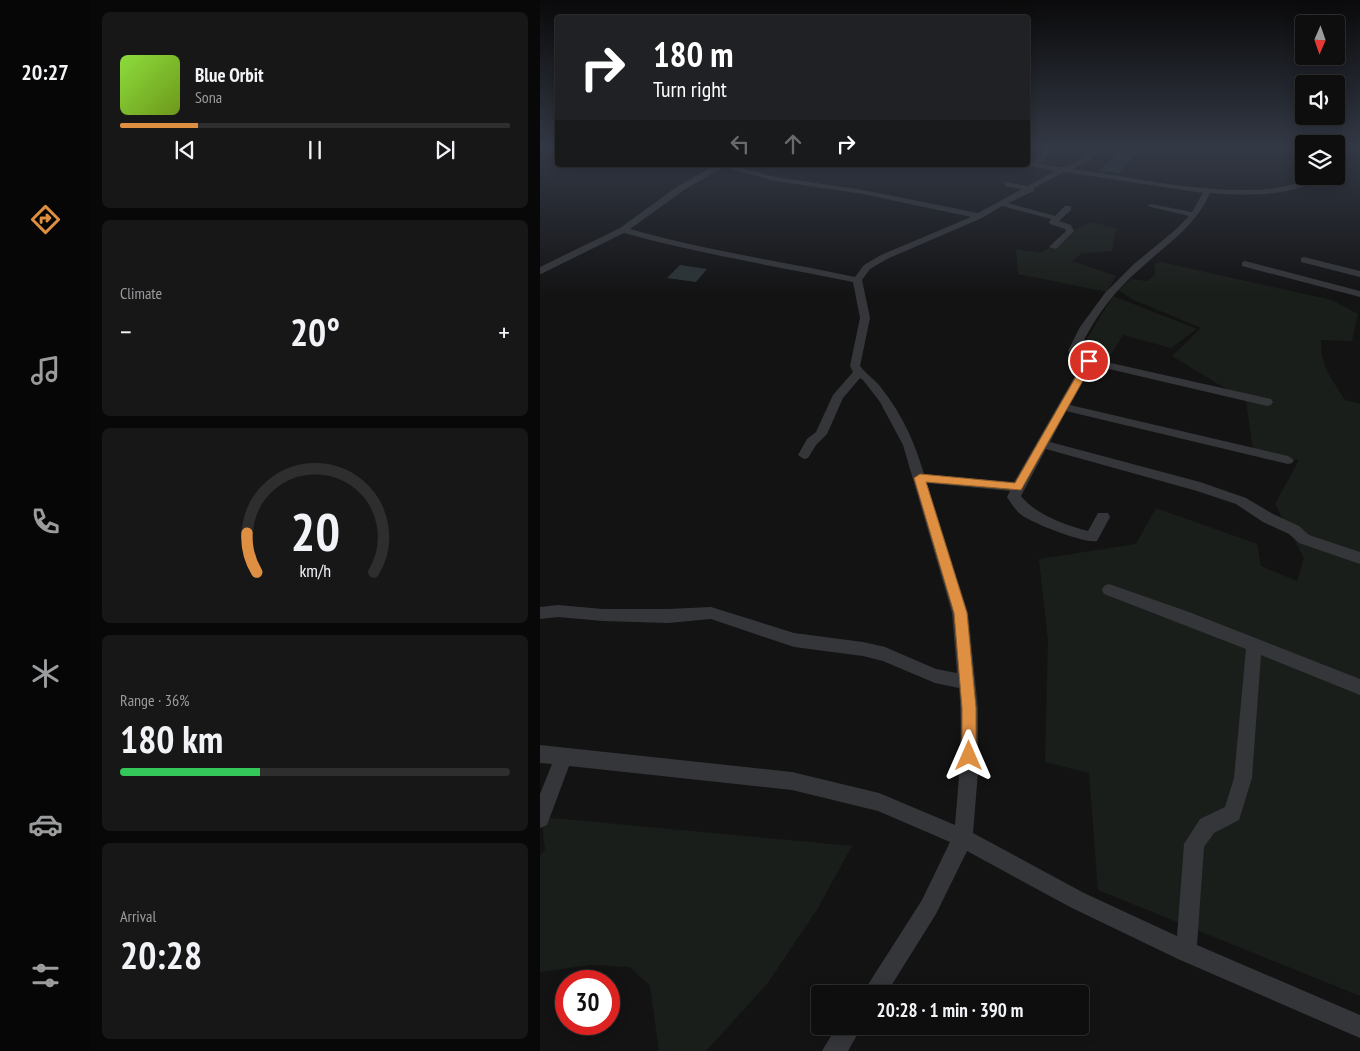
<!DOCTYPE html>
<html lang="en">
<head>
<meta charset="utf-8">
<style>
	body { margin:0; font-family:"PT Sans Narrow",sans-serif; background:#171718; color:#f1f3f6; height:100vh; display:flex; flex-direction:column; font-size:19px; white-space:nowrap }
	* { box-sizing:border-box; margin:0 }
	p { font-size:16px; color:#9b9c9e }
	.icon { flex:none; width:28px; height:28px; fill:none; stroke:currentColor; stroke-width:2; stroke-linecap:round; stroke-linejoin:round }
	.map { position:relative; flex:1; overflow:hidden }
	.drawer { display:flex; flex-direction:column; gap:12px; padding:12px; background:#080808; width:450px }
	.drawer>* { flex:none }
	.top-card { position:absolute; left:15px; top:15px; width:475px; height:152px; border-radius:5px; box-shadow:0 2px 12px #0003,0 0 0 1px #2e2e2f; background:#202124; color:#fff; overflow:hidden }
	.needle { width:32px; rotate:182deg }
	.fabs { position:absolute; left:755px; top:15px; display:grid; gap:10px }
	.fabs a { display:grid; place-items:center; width:50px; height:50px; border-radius:5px; background:#0e0e0f; box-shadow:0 2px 12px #0003,0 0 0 1px #2e2e2f; font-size:25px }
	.speed { position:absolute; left:15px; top:970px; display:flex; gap:10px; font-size:25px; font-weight:700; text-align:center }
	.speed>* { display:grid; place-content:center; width:65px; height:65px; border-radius:50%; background:#0e0e0f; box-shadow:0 2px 12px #0003,0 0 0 1px #2e2e2f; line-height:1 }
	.speed .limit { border:8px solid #d22; background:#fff; color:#111 }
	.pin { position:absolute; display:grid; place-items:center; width:42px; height:42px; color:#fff; margin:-21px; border:2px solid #fff; border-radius:50%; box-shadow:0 1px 5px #0007 }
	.me { position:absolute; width:55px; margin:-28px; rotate:0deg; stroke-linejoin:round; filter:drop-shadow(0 0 4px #0008) }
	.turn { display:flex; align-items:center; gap:18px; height:105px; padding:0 15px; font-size:22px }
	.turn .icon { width:65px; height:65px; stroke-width:2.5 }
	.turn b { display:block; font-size:35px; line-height:42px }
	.lanes { display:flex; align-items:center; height:48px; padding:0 15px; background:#0003; justify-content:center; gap:25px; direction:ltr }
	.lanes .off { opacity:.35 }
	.big { font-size:38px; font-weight:800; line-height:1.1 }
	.drawer .widget { flex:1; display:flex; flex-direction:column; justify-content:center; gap:8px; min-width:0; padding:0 18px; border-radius:8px; background:#171718 }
	.drawer .dial { align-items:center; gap:0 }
	.dial svg { height:130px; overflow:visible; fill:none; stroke:#2e2e2f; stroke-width:7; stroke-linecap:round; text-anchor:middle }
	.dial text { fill:#f1f3f6; stroke:none }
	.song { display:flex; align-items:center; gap:15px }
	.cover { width:60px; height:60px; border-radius:8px; background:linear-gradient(135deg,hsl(90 70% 55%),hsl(80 70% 35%)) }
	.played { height:5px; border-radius:2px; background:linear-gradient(90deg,#de8f41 20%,#2e2e2f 20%) }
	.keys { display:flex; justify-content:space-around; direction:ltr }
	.heat { display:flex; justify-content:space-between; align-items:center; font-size:28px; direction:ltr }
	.charge { height:8px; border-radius:4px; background:linear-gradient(90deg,#34c759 36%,#2e2e2f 0) }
	.trip { position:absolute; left:271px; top:985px; width:278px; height:50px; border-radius:5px; background:#0e0e0f; box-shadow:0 2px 12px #0003,0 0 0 1px #2e2e2f; font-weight:800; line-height:50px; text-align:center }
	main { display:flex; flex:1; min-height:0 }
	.tab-bar { display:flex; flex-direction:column; width:90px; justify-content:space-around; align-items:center; background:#060606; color:#9b9c9e }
	.tab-bar .icon { width:35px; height:35px }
	.tab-bar .current { color:#de8f41 }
	.tab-bar b { font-size:22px; color:#f1f3f6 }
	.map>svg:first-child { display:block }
	.green { fill:#1a1e1a }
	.water { fill:#2b3336 }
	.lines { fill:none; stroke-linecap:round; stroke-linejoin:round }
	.minor { fill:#343639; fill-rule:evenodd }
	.route { fill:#de8f41; stroke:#905d2a }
</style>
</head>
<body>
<main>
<nav class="tab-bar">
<b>20:27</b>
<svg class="icon current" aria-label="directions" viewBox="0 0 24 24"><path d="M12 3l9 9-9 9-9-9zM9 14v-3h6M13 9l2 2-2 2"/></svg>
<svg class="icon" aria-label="music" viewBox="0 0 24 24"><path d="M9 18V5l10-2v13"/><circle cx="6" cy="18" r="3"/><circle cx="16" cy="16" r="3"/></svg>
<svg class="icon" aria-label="phone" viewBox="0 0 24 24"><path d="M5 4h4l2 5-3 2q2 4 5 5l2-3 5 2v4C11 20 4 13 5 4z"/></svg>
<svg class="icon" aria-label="climate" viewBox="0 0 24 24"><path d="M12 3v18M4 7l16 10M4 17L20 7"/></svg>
<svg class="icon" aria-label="car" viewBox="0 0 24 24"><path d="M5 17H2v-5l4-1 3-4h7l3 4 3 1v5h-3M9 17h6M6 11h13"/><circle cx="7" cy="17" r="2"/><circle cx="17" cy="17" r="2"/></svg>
<svg class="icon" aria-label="filters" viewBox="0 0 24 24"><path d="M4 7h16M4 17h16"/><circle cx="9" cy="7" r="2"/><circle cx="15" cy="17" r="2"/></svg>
</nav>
<section class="drawer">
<div class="widget">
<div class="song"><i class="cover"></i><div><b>Blue Orbit</b><p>Sona</p></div></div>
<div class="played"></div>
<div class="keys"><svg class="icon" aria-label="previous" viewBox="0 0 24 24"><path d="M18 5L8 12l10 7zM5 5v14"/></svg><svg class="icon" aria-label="pause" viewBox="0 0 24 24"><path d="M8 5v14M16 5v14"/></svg><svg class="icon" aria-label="next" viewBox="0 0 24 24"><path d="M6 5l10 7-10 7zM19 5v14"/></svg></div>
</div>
<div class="widget"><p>Climate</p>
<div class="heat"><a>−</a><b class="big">20°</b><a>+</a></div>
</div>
<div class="widget dial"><svg viewBox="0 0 100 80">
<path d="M14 69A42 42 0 1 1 86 69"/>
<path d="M14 69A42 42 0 0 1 8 45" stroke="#de8f41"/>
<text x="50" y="56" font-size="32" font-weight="700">20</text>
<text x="50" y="72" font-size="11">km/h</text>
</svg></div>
<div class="widget"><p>Range · 36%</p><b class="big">180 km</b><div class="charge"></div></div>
<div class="widget"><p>Arrival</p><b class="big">20:28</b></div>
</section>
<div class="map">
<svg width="820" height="1051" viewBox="0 0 820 1051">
	<rect width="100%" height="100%" fill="#131314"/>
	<g class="green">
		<polygon points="553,222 576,228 572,251 542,253 532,261 576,276 567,292 478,274 476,249 501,253 539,227"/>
		<path d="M621,262l171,38 26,14 -6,27 -31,-1c0,28 10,37 24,60l15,4v592l-262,-106 -9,-117 -44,-11 3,-121 -9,-82 97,-15 20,-36 101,36 4,22 36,15 7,-23 -29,-54 24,-44 -46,-10 -7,-49 -74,-45 29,-28 -67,-28 -16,-10 13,-11 16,2 8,-6 -1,-11z"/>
		<polygon points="573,296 657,329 631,348 583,335 567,361 546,357 542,347"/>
		<polygon points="1,817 312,846 278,908 227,984 166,1051 119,1051 110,986 90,967 51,965 0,972 0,855 5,850"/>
	</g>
	<g class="water">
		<polygon points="580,148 602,148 579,173 560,171"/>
		<polygon points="140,265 167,269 156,282 127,278"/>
	</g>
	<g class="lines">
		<g class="minor">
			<path d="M507,148h7l-15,16c7,1 16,4 24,3 16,-1 24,-19 39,-19l-13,12 -16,9c58,8 117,22 176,21 15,0 30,-2 45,-6 11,-3 18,-8 30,-8 -29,21 -80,20 -114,17 -15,34 -42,50 -69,75 -27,23 -47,50 -62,82l14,9 178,40 2,3 -2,3 -4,1 -175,-41 -22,40 218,51 6,4 -2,3 -4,1 -222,-53 -16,31 150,40 46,16 27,16 26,12 10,9 51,17v12l-61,-21 -10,-9 -26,-12 -27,-18 -39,-13 -151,-42 -25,47c15,19 44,29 67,35l10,-18h10l2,4 -13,24c-12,3 -69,-19 -78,-28 -4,-4 -9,-11 -12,-16l3,-6 -83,-8 41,130 10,95v64l-5,61 111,60 93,43 7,-92 16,-25 25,-12 9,-29 12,-129 -142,-55 -2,-4 2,-4 5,-2 80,28 171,67v16l-99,-40 -9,123 -13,42 -25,13 -10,14 -7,98 163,70v23l-182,-79 -108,-52 -103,-56 -31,63 -50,80h-24l60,-94 28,-58 -72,-31 -86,-21 -223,-24 -22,59 -7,3v-34l12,-30 -12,-1v-18l252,27 87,21 76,32c4,-46 8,-91 4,-137l-24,-5 -52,-22 -20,-5 -69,-9 -83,-28 -43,4 -65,-2 -45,-4 -18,2v-12l18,-2 45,4h65l43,-2 83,26 69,9 22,5 51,22 21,4 -5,-60 -49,-168 -23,-43 -17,-22 -3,-2 -17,20 -16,36 -11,11 -8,13 -4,1 -6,-4 9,-16 9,-7 17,-37 20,-23 -3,-6 10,-48 -7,-36c-77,-16 -154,-28 -229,-49l-81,40 -3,1v-7l80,-39 58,-42 38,-21h15l44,12 88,13 115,23 44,-24 -17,-3v-4l23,4 27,-15 -30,-6h3v-3h4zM183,167l52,14 88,13 108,23 -90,38 -17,10 -9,12c-75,-16 -152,-27 -225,-48l54,-39zM524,172l139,21 -11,19 -41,-8 -4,2 42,10 -15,15 -40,33 -29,29 -25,34 -12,24 15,11 -69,120 -90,-8c-9,-31 -22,-60 -42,-85 -6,-9 -16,-15 -22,-23l10,-48 -8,-38 8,-11 17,-10 95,-41 20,-12 49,13 -2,3 1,2 15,5 1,2 -17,16 7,2 18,-18 -3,-6 -12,-4 12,-11v-4h-6l-10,10 -47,-13 26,-12v-3z"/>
			<polygon points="760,148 764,148 764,157 759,155"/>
			<polygon points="764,257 820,271 820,277 761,262 761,258"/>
			<polygon points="705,261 820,291 820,297 702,266 702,262"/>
			<polygon points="297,1026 322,1026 308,1051 282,1051"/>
		</g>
	</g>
	<linearGradient id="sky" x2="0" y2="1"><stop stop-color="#0a0a0b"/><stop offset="0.5" stop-color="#333945"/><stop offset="1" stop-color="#333945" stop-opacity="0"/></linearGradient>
	<rect width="820" height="295" fill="url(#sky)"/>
	<polygon class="route" points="549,358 554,361 481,490 386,482 427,613 436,708 436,756 434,761 429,764 424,761 422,756 422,708 414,613 374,478 380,474 475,483 545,361"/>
</svg>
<div class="fabs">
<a><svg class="needle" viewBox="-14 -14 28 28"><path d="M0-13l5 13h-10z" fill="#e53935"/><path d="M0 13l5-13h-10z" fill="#9b9c9e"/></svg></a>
<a><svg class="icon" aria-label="sound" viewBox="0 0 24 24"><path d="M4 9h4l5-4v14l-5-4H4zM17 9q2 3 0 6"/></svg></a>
<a><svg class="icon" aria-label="layers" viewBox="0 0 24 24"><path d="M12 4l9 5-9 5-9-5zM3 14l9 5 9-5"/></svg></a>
</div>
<div class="speed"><div class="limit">30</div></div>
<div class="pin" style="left:549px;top:361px;background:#d93025"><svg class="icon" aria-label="arrive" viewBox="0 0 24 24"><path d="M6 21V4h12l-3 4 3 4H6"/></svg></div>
<svg class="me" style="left:429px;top:756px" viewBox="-20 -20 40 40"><path d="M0-17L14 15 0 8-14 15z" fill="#de8f41" stroke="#fff" stroke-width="4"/></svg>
<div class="trip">20:28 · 1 min · 390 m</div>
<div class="top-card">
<div class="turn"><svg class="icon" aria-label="right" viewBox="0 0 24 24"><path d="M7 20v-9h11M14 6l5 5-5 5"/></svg><div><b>180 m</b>Turn right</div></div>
<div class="lanes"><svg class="icon off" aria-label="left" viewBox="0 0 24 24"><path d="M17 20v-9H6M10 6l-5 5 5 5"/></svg><svg class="icon off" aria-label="ahead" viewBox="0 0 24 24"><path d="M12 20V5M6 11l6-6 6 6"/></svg><svg class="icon" aria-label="right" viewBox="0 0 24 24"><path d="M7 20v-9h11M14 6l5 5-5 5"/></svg></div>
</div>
</div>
</main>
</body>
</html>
